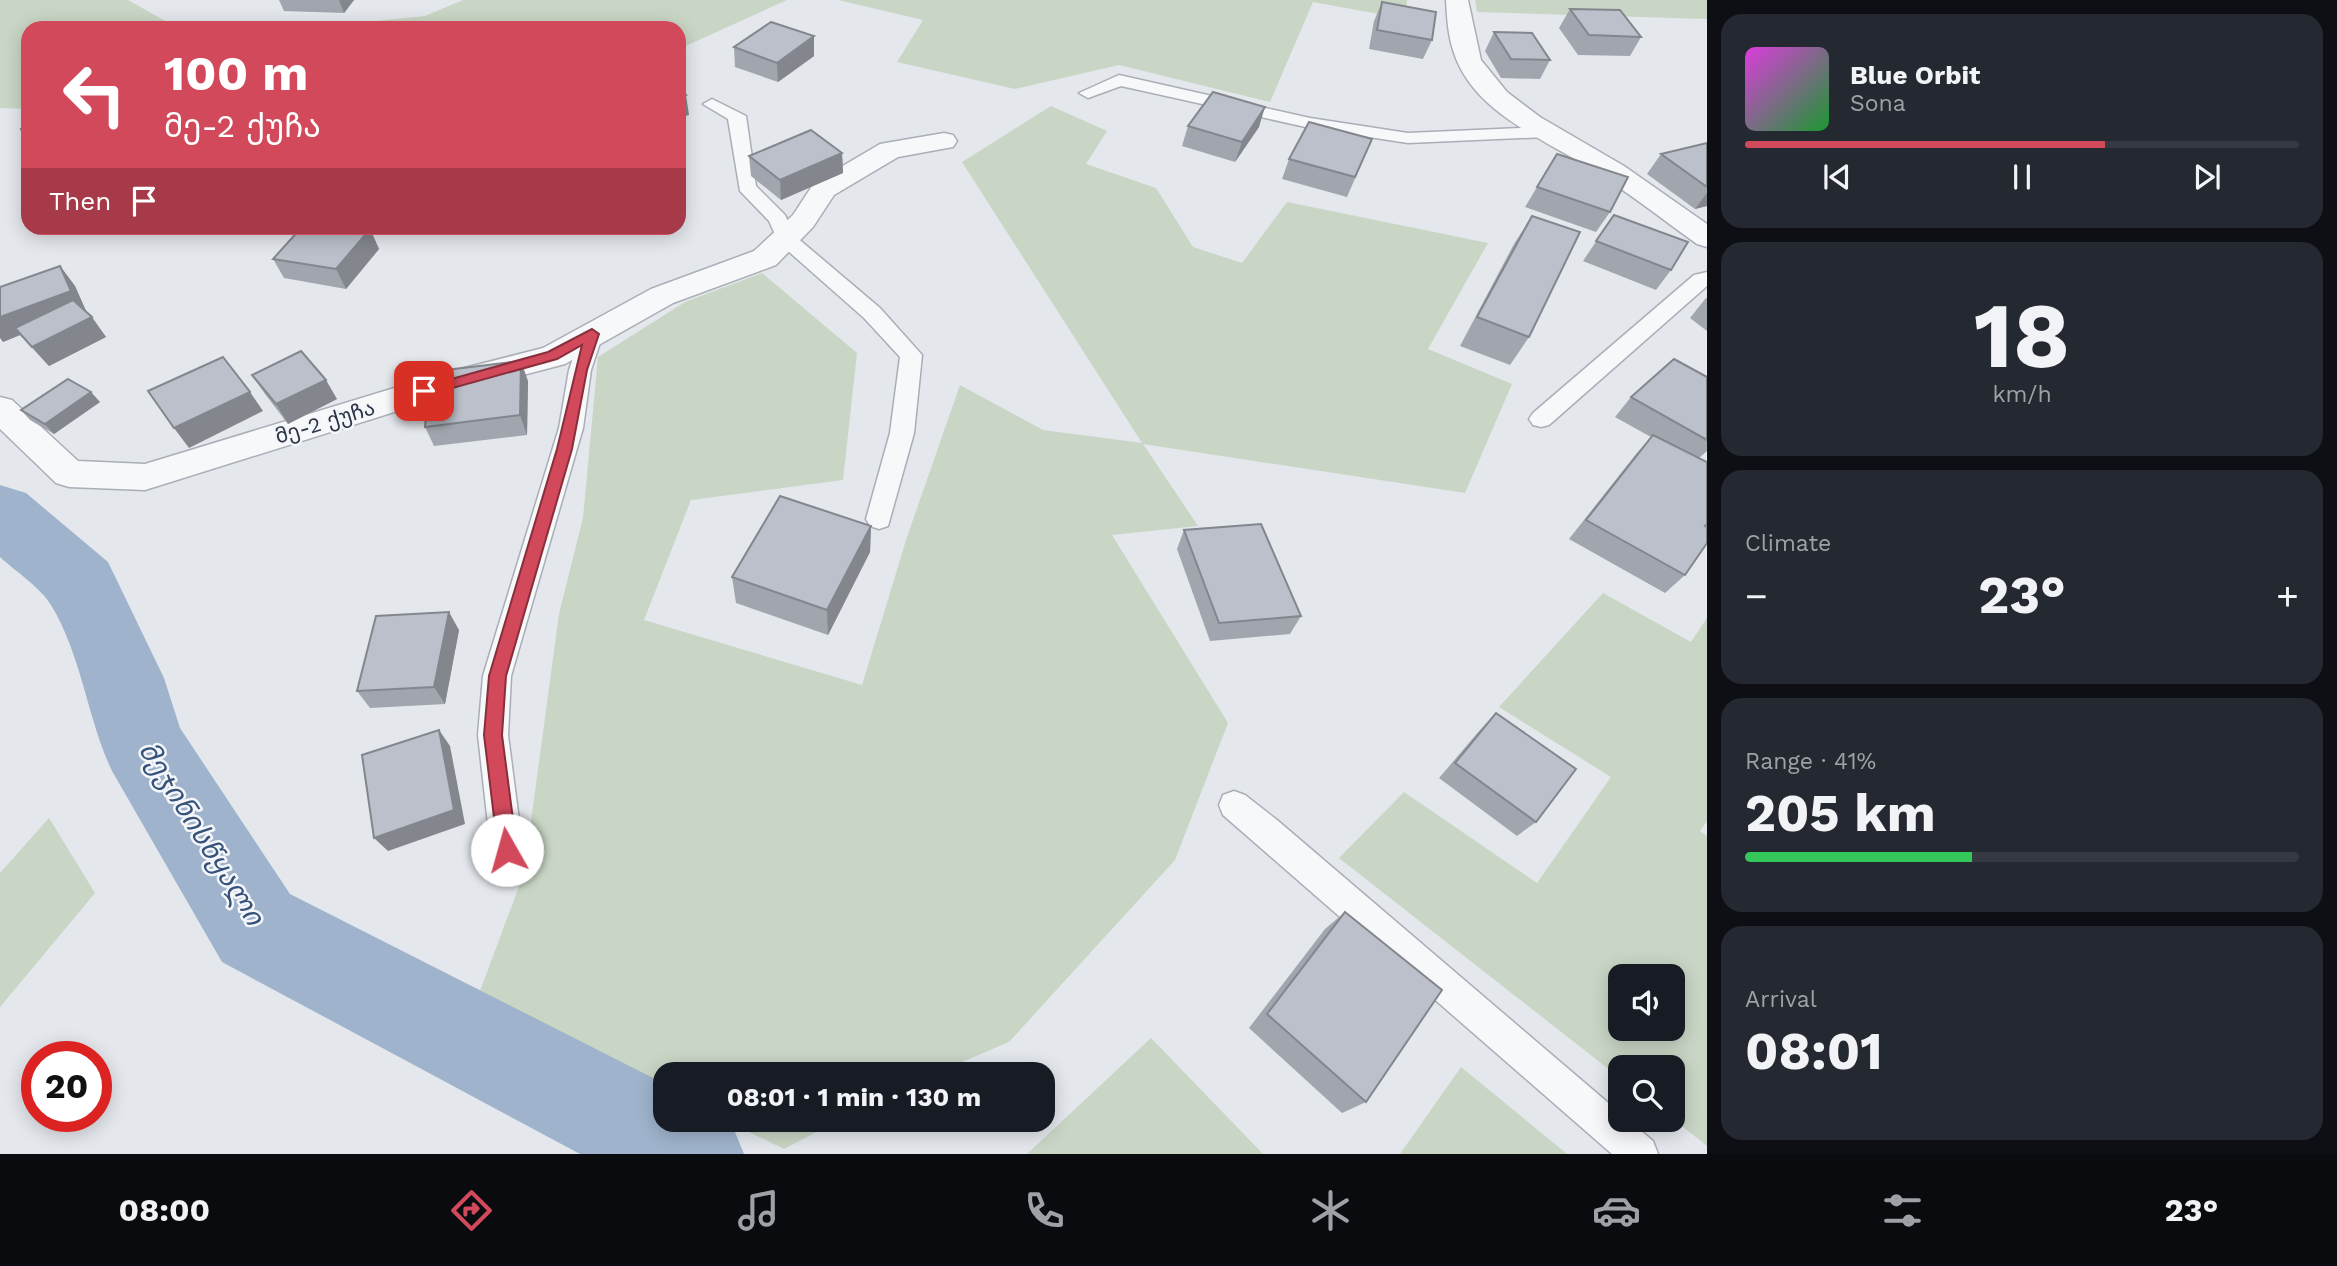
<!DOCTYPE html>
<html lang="en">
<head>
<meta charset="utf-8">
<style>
	body { margin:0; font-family:"Work Sans","Noto Sans Georgian",sans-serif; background:#242831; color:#f1f3f6; height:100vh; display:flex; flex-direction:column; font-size:26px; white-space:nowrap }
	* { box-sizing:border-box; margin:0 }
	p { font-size:23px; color:#9ea1a6 }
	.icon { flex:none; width:38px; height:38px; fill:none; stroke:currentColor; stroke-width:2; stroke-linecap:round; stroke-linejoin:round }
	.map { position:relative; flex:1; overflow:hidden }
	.drawer { display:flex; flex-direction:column; gap:14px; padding:14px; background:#0d0f14; width:630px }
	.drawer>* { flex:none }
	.top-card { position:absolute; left:21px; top:21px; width:665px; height:214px; border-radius:21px; box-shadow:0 4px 18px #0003; background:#d1495b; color:#fff; overflow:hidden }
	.buttons { position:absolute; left:1608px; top:964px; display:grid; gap:14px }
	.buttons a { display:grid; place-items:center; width:77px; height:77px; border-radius:14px; background:#171b24; box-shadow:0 4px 18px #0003; font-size:35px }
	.speed { position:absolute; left:21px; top:1041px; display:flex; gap:14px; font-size:35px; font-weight:700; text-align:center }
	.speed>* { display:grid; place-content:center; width:91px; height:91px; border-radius:50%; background:#171b24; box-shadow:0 4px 18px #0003; line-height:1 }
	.speed .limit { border:10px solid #d22; background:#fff; color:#111 }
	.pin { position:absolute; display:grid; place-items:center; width:60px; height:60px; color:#fff; margin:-30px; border-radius:14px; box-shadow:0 4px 10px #0006 }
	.me { position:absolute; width:77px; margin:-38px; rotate:353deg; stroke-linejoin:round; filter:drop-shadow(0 0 5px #0008) }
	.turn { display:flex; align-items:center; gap:24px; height:147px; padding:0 28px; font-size:32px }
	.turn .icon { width:91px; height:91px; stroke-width:2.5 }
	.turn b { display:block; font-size:49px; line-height:60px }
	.then { display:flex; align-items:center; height:66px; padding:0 28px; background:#0003; gap:14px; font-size:26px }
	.big { font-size:52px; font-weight:700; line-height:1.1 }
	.drawer .tile { flex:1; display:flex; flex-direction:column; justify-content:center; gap:10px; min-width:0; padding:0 24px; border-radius:21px; background:#242831 }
	.drawer .dial { align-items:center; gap:0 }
	.dial b { font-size:91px; line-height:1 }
	.song { display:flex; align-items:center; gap:21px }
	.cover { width:84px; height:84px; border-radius:10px; background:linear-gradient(135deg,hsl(300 70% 55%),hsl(130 70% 35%)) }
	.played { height:7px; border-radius:4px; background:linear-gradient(90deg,#d1495b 65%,#363941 65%) }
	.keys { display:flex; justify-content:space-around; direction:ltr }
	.heat { display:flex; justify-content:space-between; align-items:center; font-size:38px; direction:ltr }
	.charge { height:10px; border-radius:5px; background:linear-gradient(90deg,#34c759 41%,#363941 0) }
	.trip { position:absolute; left:653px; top:1062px; width:402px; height:70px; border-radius:21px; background:#171b24; box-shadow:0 4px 18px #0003; font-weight:700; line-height:70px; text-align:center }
	.tab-bar { display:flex; height:112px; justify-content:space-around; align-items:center; background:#090b0e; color:#9ea1a6 }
	.tab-bar .icon { width:49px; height:49px }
	.tab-bar .on { color:#d1495b }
	.tab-bar b { font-size:32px; color:#f1f3f6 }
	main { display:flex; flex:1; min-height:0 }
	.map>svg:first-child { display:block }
	.green { fill:#c9d6c5; fill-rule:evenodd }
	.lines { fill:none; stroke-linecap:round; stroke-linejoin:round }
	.river { fill:#9fb4cc; fill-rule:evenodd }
	.lane-casing { stroke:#a9aeb7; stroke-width:3 }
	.street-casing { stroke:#a9aeb7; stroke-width:3 }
	.lane { fill:#f7f8fa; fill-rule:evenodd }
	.street { fill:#f7f8fa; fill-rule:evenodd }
	.wall { fill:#a1a5ae }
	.shaded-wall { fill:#83868d }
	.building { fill:#bbc0ca; stroke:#83868d; stroke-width:2 }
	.route { fill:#d1495b; stroke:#882f3b; stroke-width:2 }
	.labels { text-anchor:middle; stroke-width:5; stroke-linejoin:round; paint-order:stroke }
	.street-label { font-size:21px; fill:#2b3445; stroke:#f4f6f9 }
	.near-water-label { font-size:28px; font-style:italic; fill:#34527a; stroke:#f4f6f9 }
</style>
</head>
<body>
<main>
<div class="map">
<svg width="1707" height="1154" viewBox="0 0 1707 1154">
	<rect width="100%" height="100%" fill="#e4e7ec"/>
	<g class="green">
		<polygon points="0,0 128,0 178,28 28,28 28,109 0,108"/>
		<polygon points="463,0 787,0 679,49 679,28 307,28 425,16"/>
		<polygon points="838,0 1407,0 1406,19 1313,2 1270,102 1119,65 1015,89 897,62 923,20"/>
		<polygon points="1475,0 1707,0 1707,19 1477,12"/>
		<polygon points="1051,106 1107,131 1086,164 1156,188 1193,247 1242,263 1287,202 1488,243 1428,349 1512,384 1465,493 1143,444 1198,526 1112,535 1228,723 1175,860 1009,1042 934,1074 665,1074 665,1091 477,999 524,873 559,614 583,518 598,357 685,302 762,273 857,353 843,480 691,500 644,620 862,685 907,537 960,385 1043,430 1142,443 962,162"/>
		<path d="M1603,593l88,49 16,-24v203l-7,10 7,5v310l-34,-27v-51h-53v10l-281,-220 65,-66 133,91 74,-106 -112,-70zM1620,976h53v53h-53z"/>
		<polygon points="49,818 95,893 0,1007 0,873"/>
		<polygon points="1151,1038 1263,1154 1027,1154"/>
		<polygon points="1461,1067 1567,1154 1400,1154"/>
		<polygon points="724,1120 839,1120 784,1149"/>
	</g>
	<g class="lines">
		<path class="river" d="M0,485l26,8 82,69 56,116 16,50 110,166 375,190v36h65l14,34h-164l-358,-192 -110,-191c-25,-53 -30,-115 -61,-166 -11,-18 -36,-34 -51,-48z"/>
		<g class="lane-casing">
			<g id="lane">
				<polygon points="1119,75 1310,118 1408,133 1546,127 1555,132 1546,137 1408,143 1310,128 1121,86 1088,98 1079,93"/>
				<polygon points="712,99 746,116 756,186 785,215 795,236 880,308 922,355 914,433 888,526 879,529 870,526 866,519 890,433 900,357 864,318 779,243 769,221 740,191 728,119 703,104"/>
				<polygon points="1707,272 1707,286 1549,425 1541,427 1533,425 1529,419 1533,413 1694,275"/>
				<polygon points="592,327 600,329 603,334 591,370 583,428 511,676 508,735 523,851 518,862 507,866 496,862 491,851 478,735 483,676 559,428 569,370 581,334 584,329"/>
				<polygon points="1234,791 1245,795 1277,820 1620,1113 1620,1120 1628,1120 1653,1141 1658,1154 1612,1154 1223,815 1219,805 1223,795"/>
			</g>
		</g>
		<g class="street-casing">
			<g id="street">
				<path d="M1446,0h22l13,60 26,32 33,25 84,49 83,58v23l-10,-3c-35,-25 -69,-52 -106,-75 -48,-31 -117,-56 -137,-116 -6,-17 -7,-35 -8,-53z"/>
				<polygon points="944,133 953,135 957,141 953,147 898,157 834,195 813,227 776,265 673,303 565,364 455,393 145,490 69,487 56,483 0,429 0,397 12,400 78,461 145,464 437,375 543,348 651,289 754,251 793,215 814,183 880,144"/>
			</g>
		</g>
		<use href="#lane" class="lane"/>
		<use href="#street" class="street"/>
	</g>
	<g class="wall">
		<polygon points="279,0 354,0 344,13 284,11"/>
		<polygon points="1382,2 1432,40 1423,59 1369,49 1374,21"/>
		<polygon points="1570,9 1641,37 1630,56 1578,55 1559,28"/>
		<polygon points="1494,32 1550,60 1540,79 1501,78 1485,51"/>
		<polygon points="734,47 814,56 778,82 735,67"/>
		<polygon points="1188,126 1259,127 1235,162 1182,146"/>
		<polygon points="1372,139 1347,197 1282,179 1289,159"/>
		<polygon points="1707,143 1707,206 1695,209 1647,174 1661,154"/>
		<polygon points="842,153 843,173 781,200 751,176 749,156"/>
		<polygon points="1557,154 1610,212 1596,232 1525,207"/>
		<polygon points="1614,215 1671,270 1656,290 1583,261"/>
		<polygon points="1532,216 1529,337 1510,365 1460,346 1514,244"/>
		<polygon points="370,229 379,249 346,289 284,278 273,259"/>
		<polygon points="60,266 75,286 86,311 106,337 49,366 20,335 3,342"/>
		<polygon points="1706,298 1707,298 1707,331 1690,318"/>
		<polygon points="252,375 337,399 288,424 265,394"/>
		<polygon points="1707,377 1707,451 1699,458 1685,575 1665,593 1569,539 1636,454 1651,437 1615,417 1631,397"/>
		<polygon points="528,381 527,435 434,446 425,427"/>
		<polygon points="100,402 54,434 30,420 21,410"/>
		<polygon points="871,526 870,552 828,635 736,603 732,577"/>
		<polygon points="1184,530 1301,616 1290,634 1210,641 1177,549"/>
		<polygon points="459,630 445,704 370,708 357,691"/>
		<polygon points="1496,713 1536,822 1517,836 1439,778 1480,730"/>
		<polygon points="1345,912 1366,1102 1342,1113 1249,1028 1325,929"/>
	</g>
	<g class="shaded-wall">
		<polygon points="339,0 354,0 344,13"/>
		<polygon points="814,36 814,56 778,82 777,63"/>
		<polygon points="686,95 689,115 679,118 679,98"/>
		<polygon points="1265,107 1259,127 1235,162 1242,142"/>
		<polygon points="842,153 843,173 781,200 780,180"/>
		<polygon points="1707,193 1707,206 1695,209"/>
		<polygon points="370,229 379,249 346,289 336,269"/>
		<polygon points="60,266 75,286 86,311 15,328 20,335 3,342 0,338 0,317"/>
		<polygon points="92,317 106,337 49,366 32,347"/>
		<polygon points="521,361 528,381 527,435 520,415"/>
		<polygon points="326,380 337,399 288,424 276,404"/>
		<polygon points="91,392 100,402 54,434 45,424"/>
		<polygon points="250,392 263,411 189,448 174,428"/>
		<polygon points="871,526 870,552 828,635 827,610"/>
		<polygon points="449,612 459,630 445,704 434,687"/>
		<polygon points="439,730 450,746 465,824 388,851 374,838"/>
	</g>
	<g class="building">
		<polygon points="1382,2 1436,12 1432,40 1377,30"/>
		<polygon points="1570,9 1620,10 1641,37 1589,35"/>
		<polygon points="771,22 814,36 777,63 734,47"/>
		<polygon points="1494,32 1532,33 1550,60 1511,59"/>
		<polygon points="679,89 686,95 679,98"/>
		<polygon points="1213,92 1265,107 1242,142 1188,126"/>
		<polygon points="1309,122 1372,139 1355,177 1289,159"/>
		<polygon points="28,127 28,146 21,129"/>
		<polygon points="811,130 842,153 780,180 749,156"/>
		<polygon points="1707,143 1707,187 1661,154"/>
		<polygon points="1557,154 1628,177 1610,212 1537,187"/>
		<polygon points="1614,215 1688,242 1671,270 1596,241"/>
		<polygon points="1532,216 1580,232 1529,337 1477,317"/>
		<polygon points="301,228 361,228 370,229 336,269 273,259"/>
		<polygon points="60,266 71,291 0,317 0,287"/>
		<polygon points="73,300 92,317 32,347 15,328"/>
		<polygon points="301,351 326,380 276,404 252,375"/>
		<polygon points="223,357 250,392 174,428 148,391"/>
		<polygon points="1674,359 1707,377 1707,440 1631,397"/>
		<polygon points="521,361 520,415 425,427 430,372"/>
		<polygon points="68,379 91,392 45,424 21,410"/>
		<polygon points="1653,435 1707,462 1707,524 1705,526 1707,527 1707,543 1685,575 1586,520"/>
		<polygon points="780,496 871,526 827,610 732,577"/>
		<polygon points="1261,524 1301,616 1219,623 1184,530"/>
		<polygon points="449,612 434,687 357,691 376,616"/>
		<polygon points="1496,713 1576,769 1536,822 1455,763"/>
		<polygon points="439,730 454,810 374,838 362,755"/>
		<polygon points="1345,912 1442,990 1366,1102 1267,1014"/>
	</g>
	<polygon class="route" points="592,329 599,334 587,370 572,449 506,676 502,735 517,850 514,857 507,860 500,857 498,850 484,735 489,676 557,449 582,345 557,359 424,396 417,391 419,388 548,352"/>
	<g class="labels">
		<g class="street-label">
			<text transform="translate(325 422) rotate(-17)" y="7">მე-2 ქუჩა</text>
		</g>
		<g class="near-water-label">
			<text transform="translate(202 833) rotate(58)" y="10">მეჯინისწყალი</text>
		</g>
	</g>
</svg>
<div class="buttons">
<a><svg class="icon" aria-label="sound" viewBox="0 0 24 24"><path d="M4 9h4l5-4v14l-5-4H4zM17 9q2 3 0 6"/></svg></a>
<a><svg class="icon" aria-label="search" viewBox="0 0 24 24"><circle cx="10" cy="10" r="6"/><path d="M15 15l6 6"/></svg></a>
</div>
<div class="speed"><div class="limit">20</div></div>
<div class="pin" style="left:424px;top:391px;background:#d93025"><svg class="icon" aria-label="arrive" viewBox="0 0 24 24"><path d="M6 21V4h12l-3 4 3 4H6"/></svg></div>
<svg class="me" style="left:507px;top:850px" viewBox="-20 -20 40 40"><circle r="19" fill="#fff"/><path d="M0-13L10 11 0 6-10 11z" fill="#d1495b"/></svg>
<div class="trip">08:01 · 1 min · 130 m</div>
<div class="top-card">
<div class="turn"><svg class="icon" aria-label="left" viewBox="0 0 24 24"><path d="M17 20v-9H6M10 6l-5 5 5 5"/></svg><div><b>100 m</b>მე-2 ქუჩა</div></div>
<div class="then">Then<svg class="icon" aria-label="arrive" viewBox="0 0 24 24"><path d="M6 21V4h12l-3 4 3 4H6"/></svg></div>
</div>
</div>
<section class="drawer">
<div class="tile">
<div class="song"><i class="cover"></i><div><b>Blue Orbit</b><p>Sona</p></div></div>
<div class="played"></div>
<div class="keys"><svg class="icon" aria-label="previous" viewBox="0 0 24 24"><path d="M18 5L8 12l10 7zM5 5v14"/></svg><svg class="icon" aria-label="pause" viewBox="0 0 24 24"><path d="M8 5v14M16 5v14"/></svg><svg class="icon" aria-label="next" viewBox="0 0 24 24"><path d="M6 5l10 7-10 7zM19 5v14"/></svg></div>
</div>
<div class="tile dial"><b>18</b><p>km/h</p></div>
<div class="tile"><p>Climate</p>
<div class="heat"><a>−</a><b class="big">23°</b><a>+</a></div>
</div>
<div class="tile"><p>Range · 41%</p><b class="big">205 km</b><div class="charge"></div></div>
<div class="tile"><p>Arrival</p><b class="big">08:01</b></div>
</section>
</main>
<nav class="tab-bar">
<b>08:00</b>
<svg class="icon on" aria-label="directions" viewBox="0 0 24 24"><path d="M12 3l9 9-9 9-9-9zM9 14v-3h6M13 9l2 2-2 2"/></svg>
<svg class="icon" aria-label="music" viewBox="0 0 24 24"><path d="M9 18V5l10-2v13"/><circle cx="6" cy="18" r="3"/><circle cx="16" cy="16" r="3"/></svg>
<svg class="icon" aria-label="phone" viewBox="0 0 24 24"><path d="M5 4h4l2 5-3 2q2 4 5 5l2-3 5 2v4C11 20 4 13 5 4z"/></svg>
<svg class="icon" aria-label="climate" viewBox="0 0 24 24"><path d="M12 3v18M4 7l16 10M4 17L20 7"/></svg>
<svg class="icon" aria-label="car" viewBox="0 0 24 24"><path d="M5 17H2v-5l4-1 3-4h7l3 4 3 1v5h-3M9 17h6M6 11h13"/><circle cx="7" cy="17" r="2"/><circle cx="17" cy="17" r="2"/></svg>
<svg class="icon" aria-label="filters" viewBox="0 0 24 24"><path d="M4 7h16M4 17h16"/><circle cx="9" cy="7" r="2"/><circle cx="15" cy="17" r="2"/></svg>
<b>23°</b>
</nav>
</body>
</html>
